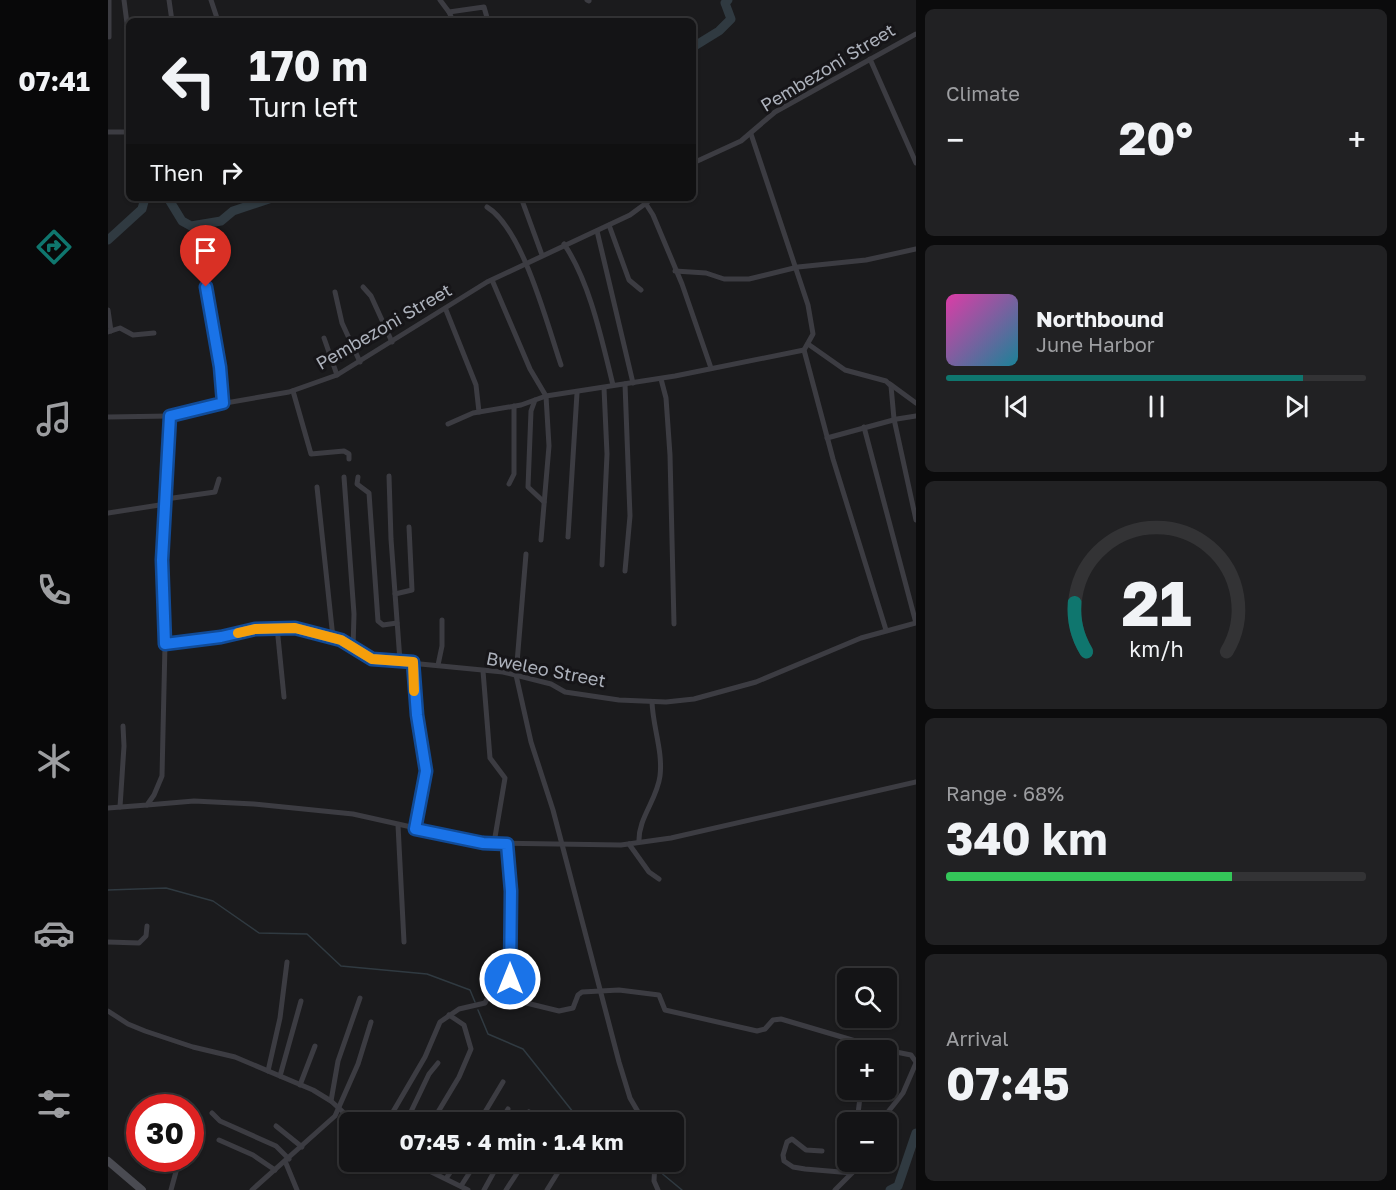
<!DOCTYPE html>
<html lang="en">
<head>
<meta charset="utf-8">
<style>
	body { margin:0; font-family:"Golos Text",sans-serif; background:#212123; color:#f1f3f6; height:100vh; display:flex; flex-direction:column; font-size:22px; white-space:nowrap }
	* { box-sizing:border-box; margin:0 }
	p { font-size:20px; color:#9d9ea1 }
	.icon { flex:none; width:33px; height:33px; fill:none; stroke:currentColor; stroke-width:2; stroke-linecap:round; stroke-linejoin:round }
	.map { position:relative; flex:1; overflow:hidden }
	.side { display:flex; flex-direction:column; gap:9px; padding:9px; background:#0b0b0c; width:480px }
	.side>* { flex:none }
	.top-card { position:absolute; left:18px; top:18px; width:570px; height:183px; border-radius:9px; box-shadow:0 2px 4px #0004,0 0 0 2px #333335; background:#141416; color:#f1f3f6; overflow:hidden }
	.fabs { position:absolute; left:729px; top:968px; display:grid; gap:12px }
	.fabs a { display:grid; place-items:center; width:60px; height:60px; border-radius:9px; background:#141416; box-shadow:0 2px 4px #0004,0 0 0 2px #333335; font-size:30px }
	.speed { position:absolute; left:18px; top:1094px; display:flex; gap:12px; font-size:30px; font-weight:700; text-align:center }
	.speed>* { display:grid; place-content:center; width:78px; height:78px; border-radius:50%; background:#141416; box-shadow:0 2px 4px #0004,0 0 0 2px #333335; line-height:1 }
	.speed .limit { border:9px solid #d22; background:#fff; color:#111 }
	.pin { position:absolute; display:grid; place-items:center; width:51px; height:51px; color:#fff; margin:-62px -26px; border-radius:50% 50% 50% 0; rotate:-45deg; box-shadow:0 0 6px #0007 }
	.pin .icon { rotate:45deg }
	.me { position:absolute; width:66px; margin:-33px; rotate:0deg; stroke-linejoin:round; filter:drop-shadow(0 0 4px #0008) }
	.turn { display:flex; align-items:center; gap:21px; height:126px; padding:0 24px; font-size:27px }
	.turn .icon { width:78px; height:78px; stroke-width:2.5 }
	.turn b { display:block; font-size:42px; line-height:51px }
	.then { display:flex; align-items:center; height:57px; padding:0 24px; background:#0003; gap:12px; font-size:22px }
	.big { font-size:45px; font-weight:700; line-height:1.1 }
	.side .tile { flex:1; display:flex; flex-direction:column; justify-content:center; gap:9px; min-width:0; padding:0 21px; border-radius:9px; background:#212123 }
	.side .dial { align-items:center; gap:0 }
	.dial svg { height:156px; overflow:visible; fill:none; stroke:#333335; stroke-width:7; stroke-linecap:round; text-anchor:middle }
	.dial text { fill:#f1f3f6; stroke:none }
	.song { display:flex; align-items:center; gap:18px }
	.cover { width:72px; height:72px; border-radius:9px; background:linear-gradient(135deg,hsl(320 70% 55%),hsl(190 70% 35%)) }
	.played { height:6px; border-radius:3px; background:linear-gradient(90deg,#0f766e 85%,#333335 85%) }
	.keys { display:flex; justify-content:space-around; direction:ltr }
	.heat { display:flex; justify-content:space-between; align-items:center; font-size:33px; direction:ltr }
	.charge { height:9px; border-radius:4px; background:linear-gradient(90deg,#34c759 68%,#333335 0) }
	.trip { position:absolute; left:231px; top:1112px; width:345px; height:60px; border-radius:9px; background:#141416; box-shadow:0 2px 4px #0004,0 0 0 2px #333335; font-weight:700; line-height:60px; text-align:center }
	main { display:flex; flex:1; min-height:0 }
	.tab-bar { display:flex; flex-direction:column; width:108px; justify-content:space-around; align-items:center; background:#080809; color:#9d9ea1 }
	.tab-bar .icon { width:42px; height:42px }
	.tab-bar .current { color:#0f766e }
	.tab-bar b { font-size:27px; color:#f1f3f6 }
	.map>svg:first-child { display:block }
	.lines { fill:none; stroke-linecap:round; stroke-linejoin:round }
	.stream { stroke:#303a41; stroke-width:1.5 }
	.river { stroke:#303a41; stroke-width:9 }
	.street { stroke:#3c3c42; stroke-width:5 }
	.secondary { stroke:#4a4b52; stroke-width:8 }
	.route-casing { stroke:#114b97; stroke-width:15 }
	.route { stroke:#1a73e8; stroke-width:10 }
	.slow { stroke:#f59e0b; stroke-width:10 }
	.labels { text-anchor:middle; stroke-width:6; stroke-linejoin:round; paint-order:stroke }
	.street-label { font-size:18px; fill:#adb2bc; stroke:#161518 }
</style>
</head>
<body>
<main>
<nav class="tab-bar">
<b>07:41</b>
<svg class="icon current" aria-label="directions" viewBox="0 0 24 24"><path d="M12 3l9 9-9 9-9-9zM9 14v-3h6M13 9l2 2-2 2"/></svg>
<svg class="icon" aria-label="music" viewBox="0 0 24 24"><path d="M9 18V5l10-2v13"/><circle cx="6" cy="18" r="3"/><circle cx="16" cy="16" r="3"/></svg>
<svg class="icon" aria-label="phone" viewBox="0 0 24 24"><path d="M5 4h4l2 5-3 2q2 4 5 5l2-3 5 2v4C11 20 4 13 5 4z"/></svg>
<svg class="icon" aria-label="climate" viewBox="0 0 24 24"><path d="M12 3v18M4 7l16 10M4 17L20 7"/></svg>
<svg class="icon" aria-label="car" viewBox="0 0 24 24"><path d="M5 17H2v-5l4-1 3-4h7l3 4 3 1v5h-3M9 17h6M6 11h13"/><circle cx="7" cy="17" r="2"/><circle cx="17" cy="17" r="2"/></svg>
<svg class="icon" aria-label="filters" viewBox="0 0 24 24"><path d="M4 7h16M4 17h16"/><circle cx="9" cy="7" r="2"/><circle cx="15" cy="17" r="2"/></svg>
</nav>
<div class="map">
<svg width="808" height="1190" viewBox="0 0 808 1190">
	<rect width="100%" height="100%" fill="#1b1b1d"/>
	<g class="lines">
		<g class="stream">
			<polyline points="0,890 58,888 105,901 151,933 199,934 233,966 319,974 362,990 367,1002"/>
			<polyline points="370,1010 380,1034 415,1049 473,1122"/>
			<polyline points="538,1161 543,1165"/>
			<polyline points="551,1171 574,1190"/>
		</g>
		<g class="river">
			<polyline points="585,47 611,31 623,19 617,3 620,0"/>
			<polyline points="60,198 74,221 83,226 113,221 125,211 164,198"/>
			<polyline points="0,240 34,209 37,198"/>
			<polyline points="782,1190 790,1186 808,1133"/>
		</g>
		<g class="street">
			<polyline points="1,0 1,37"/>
			<polyline points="16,0 21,39"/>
			<polyline points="61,0 64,21"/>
			<polyline points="103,0 110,21"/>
			<polyline points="332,0 341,12 376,7 380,21"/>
			<polyline points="479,0 481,1"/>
			<polyline points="341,12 345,21"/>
			<polyline points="762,59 808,163"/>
			<polyline points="0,132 21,132"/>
			<polyline points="643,134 700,305 705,334 696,350 725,459 778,630"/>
			<polyline points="585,163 633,141 667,112 808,34"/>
			<polyline points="415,203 434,255"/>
			<polyline points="538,204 545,215 574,284 603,368"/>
			<path d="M379,207c36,22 60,117 74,158"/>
			<polyline points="501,225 521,280 533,290"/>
			<polyline points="489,231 525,383"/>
			<path d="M456,244c26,38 38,97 49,141"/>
			<polyline points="567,271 598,273 616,279 641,279 690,267 758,260 808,249"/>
			<polyline points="95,274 112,367 115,403"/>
			<polyline points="384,280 422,369 438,396 441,446 433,540"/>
			<polyline points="255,287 263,296 284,342"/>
			<polyline points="227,292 234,323 252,362"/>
			<polyline points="0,310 3,331"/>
			<polyline points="338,310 368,385 371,412"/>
			<polyline points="0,332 12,328 25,335 46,333"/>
			<polyline points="216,338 229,375"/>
			<polyline points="700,344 737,370 778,381 783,386 786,419 808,520"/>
			<polyline points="553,379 558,398 562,455 566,624"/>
			<polyline points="517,384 522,516 517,571"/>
			<polyline points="782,384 808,403"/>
			<polyline points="185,391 203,454 236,451 241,454 241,459"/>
			<polyline points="427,400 423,411 420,487 436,502"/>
			<polyline points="0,417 62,416 83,409 181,392 229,375 379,282 522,215 545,198"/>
			<polyline points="340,424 365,413 413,405 438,396 567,376 696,350"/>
			<polyline points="719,438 789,419 808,416"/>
			<polyline points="281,476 283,539 292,661"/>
			<polyline points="236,477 246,614 245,648"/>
			<polyline points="250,477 249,484 261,493 270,621 275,625 289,623"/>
			<polyline points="401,484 406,474 406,406"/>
			<polyline points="209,487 225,638"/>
			<polyline points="58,499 107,492 111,479"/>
			<polyline points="0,513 58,504"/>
			<polyline points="460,537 469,393"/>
			<polyline points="418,554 408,675 423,742 445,810 511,1062 522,1098 536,1122"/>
			<polyline points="494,565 499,454 496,388"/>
			<polyline points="287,594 304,590 301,527"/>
			<polyline points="169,627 176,697"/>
			<polyline points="57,644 113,637 147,629 187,628 233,640 259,657 271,660 395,672 443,684 457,692 511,700 558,702 586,699 648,682 753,638 808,623 756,427"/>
			<polyline points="305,662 309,715 318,771 307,829"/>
			<polyline points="330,665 334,646 334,620"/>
			<polyline points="375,671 382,758 397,778 386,843"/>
			<polyline points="39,805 86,801 146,804 245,814 375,843 513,845 563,838 808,782"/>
			<polyline points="12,807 16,746 15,726"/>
			<polyline points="0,808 39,805 46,795 54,776 57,644 53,560 62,416"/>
			<polyline points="290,825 296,942"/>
			<path d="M531,842c-1,-24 18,-42 21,-66 3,-25 -7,-48 -8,-74"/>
			<polyline points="521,844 541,872 551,879"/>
			<polyline points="399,845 403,906 399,994 402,999 451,1011 465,1008 470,995 474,992 511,990 551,995 557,1010 649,1031 657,1029 665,1020 673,1019 778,1050"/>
			<polyline points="0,942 31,943 38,936 39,926"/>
			<polyline points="0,1011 20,1024 37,1031 85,1047 127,1057 205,1090 223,1101 246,1122"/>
			<polyline points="778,1050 803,1055 808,1062"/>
			<polyline points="160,1071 172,1018 179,962"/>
			<polyline points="172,1076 193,1001"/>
			<polyline points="192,1085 207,1046"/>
			<polyline points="223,1101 230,1061 252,998"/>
			<polyline points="104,1113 112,1121 168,1146 181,1159"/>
			<polyline points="279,1122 317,1057 332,1022 351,1009 377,1003 386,986 402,979"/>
			<polyline points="298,1122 321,1074 330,1063"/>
			<polyline points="324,1122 351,1077 363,1049 356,1025 341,1015"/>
			<polyline points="357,1122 359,1122"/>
			<polyline points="371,1122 395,1082"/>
			<polyline points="392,1122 400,1109"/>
			<polyline points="415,1122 421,1112"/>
			<polyline points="749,1122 753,1089"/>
			<polyline points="772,1122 795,1093 808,1063"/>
			<polyline points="168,1126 194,1147"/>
			<polyline points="111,1140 145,1155 167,1170"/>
			<polyline points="714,1151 698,1150 684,1139 679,1142 675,1155 676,1161 685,1167 697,1169 744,1173"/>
			<polyline points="177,1161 189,1190"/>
			<polyline points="301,1161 360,1190"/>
			<polyline points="547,1161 546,1181 550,1190"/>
			<polyline points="339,1177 350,1161"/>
			<polyline points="353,1186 369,1161"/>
			<polyline points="63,1190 69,1168 67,1158"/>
			<polyline points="144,1190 227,1116 250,1064 263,1022"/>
			<polyline points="376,1190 392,1161"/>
			<polyline points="398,1190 417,1161"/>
			<polyline points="439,1190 457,1161"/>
			<polyline points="727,1190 746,1171 749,1161"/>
		</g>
		<polyline class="secondary" points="0,1161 34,1190"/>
	</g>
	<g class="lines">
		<g class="route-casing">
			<polyline id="route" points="98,287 112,367 115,403 62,416 54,560 57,644 113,637 147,629 187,628 233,640 264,659 305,662 309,715 318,771 307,829 375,843 399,844 403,891 402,979"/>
		</g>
		<use href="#route" class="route"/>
		<polyline class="slow" points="130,633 147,629 187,628 233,640 264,659 305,662 306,691"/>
	</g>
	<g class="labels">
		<g class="street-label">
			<text transform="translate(720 68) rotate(-31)" y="6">Pembezoni Street</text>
			<text transform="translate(276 327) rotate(-30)" y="6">Pembezoni Street</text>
			<text transform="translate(438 670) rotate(11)" y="6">Bweleo Street</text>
		</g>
	</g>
</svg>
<div class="fabs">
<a><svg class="icon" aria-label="search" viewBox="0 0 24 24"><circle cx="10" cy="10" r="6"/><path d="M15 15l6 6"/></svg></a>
<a>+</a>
<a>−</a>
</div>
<div class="speed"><div class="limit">30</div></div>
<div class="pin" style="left:98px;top:287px;background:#d93025"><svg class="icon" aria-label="arrive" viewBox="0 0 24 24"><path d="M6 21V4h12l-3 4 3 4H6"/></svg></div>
<svg class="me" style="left:402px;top:979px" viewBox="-20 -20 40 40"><circle r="17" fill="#1a73e8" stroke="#fff" stroke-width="3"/><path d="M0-11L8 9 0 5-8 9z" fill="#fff"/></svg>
<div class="trip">07:45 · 4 min · 1.4 km</div>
<div class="top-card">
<div class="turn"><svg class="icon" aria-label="left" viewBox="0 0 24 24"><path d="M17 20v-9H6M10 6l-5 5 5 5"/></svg><div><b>170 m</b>Turn left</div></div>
<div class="then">Then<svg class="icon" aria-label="right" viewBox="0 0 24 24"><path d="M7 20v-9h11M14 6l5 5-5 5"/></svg></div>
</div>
</div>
<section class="side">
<div class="tile"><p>Climate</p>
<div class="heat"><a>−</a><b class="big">20°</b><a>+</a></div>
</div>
<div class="tile">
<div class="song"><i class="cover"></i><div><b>Northbound</b><p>June Harbor</p></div></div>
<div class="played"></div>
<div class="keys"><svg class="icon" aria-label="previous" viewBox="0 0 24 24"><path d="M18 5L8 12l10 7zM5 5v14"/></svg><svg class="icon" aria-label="pause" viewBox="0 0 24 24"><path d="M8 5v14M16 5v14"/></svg><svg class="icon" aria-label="next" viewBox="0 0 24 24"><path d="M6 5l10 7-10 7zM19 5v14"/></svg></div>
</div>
<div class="tile dial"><svg viewBox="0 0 100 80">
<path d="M14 69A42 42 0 1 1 86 69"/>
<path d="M14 69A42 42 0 0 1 8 44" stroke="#0f766e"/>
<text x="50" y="56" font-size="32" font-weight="700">21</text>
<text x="50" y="72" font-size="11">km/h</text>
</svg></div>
<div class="tile"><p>Range · 68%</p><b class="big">340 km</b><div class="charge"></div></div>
<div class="tile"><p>Arrival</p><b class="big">07:45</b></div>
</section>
</main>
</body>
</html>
